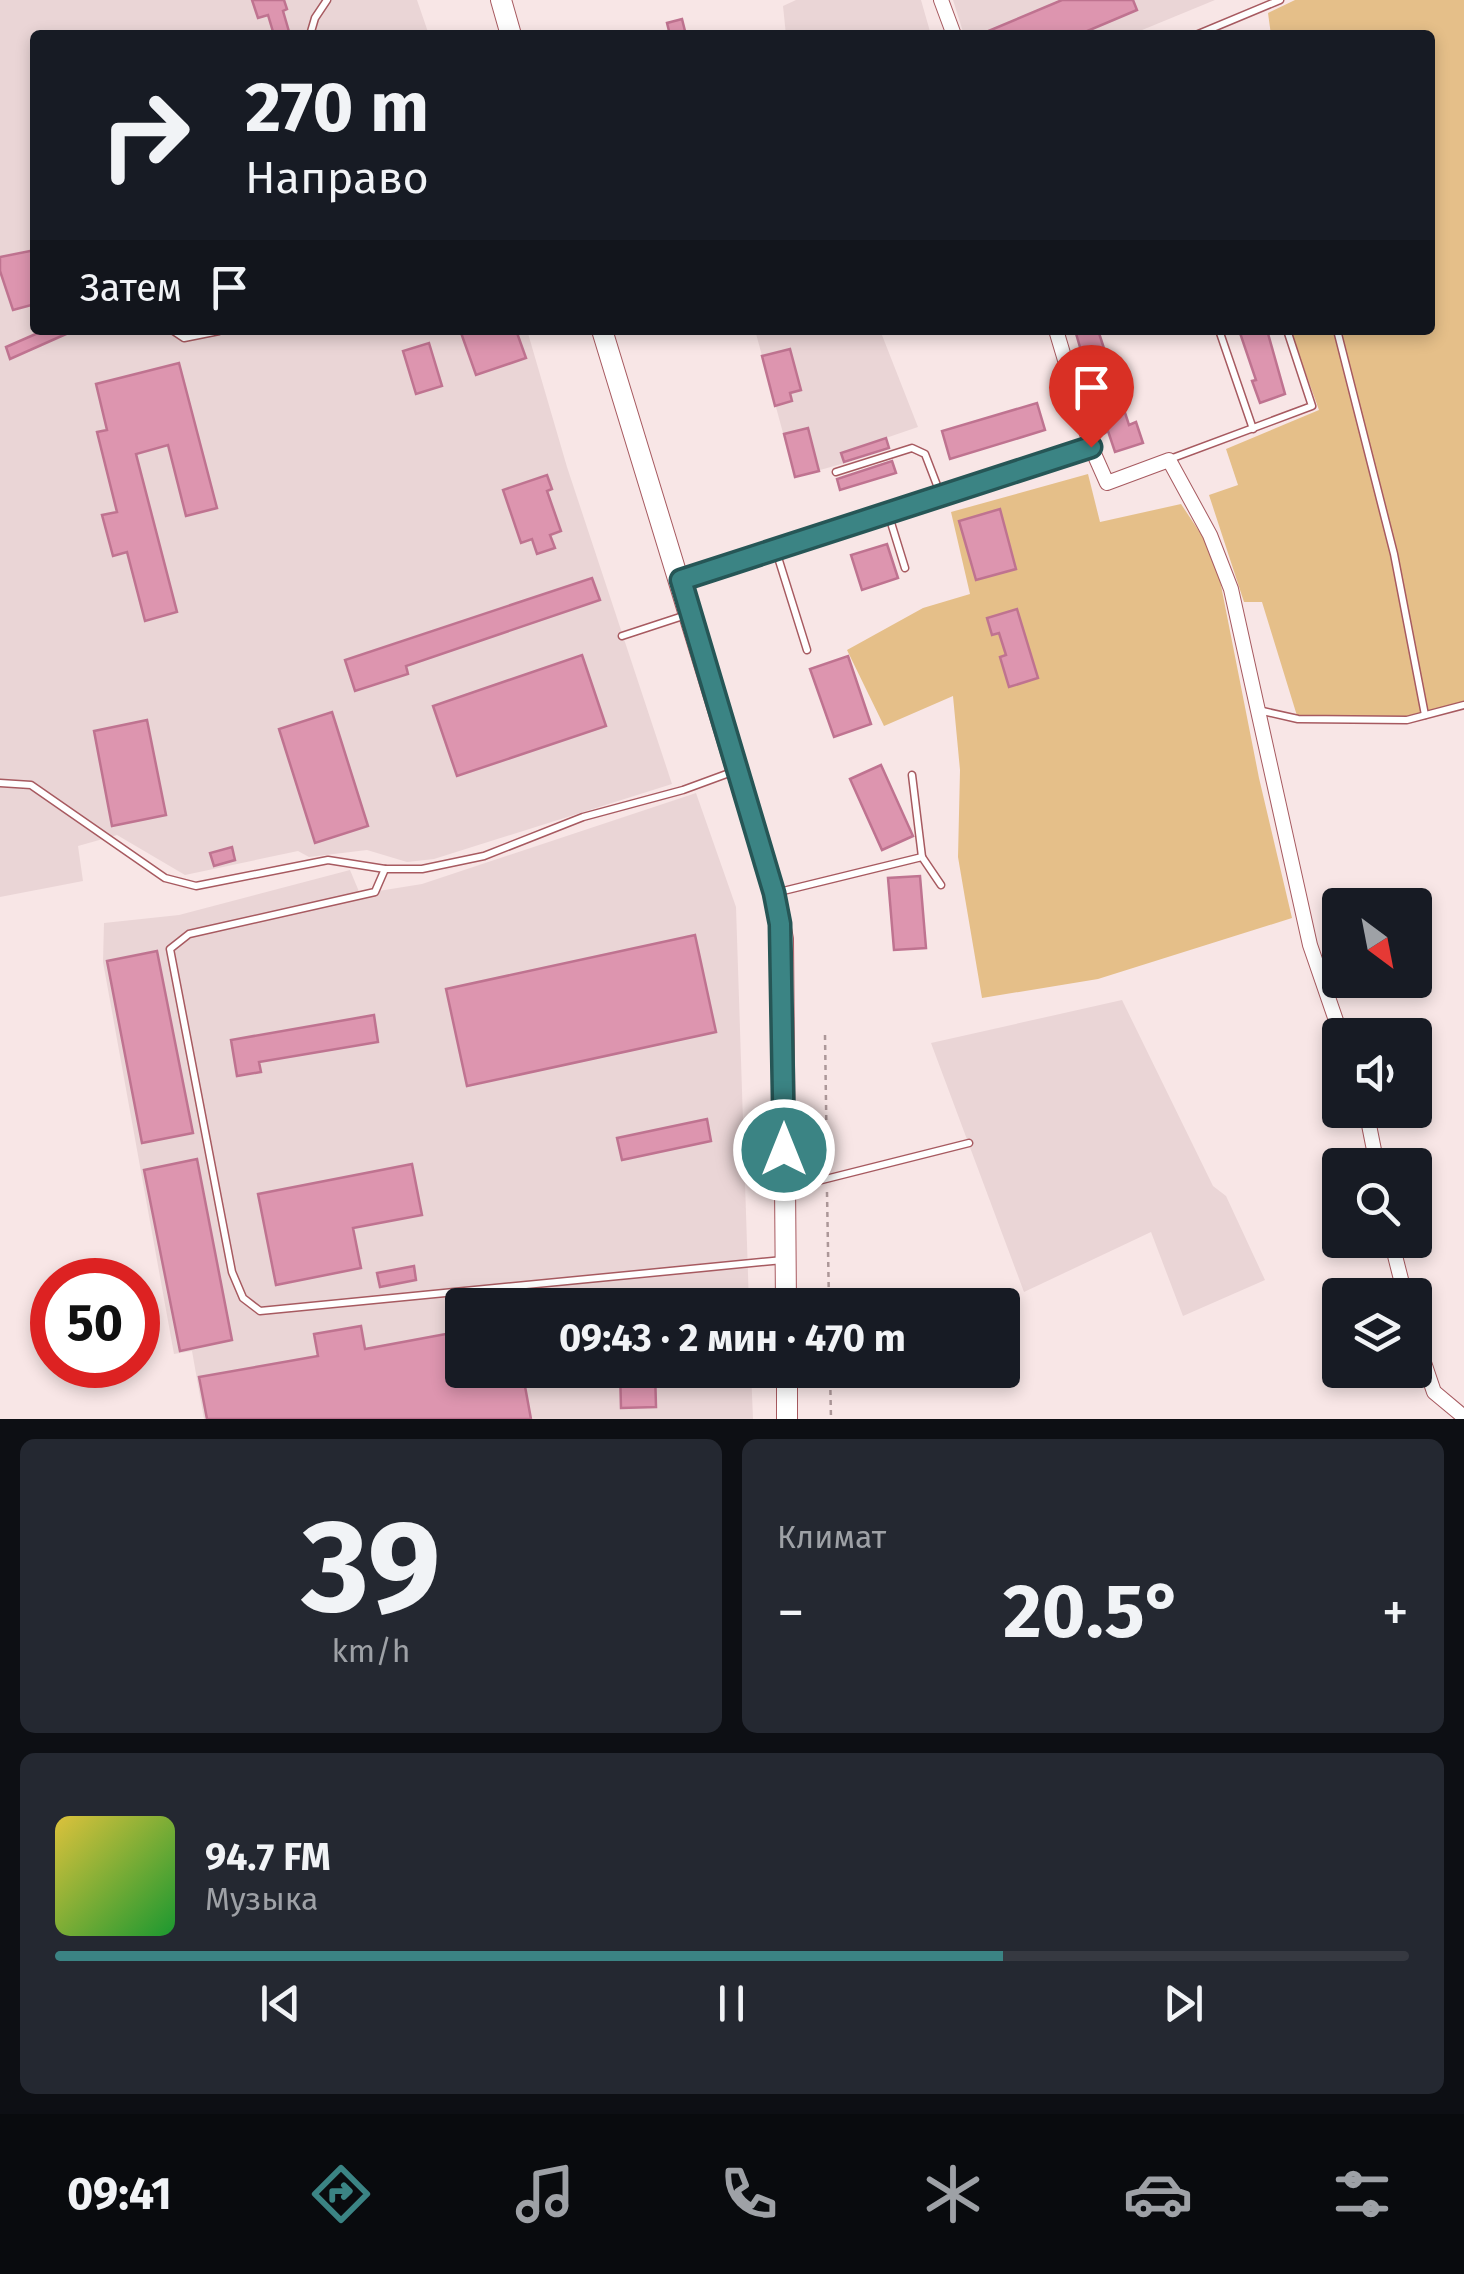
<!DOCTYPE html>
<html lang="ru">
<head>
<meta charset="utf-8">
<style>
	body { margin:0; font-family:"Fira Sans",sans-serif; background:#242831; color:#f1f3f6; height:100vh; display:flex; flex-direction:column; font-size:38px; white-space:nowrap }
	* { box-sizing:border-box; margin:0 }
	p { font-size:32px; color:#9ea1a6 }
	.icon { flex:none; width:55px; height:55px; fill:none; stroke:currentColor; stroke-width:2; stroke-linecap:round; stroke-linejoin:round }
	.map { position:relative; height:1419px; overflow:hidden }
	.panel { display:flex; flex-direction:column; gap:20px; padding:20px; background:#0d0f14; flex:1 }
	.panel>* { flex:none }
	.guide { position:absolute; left:30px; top:30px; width:1405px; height:305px; border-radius:10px; box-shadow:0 5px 15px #0003; background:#171b24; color:#f1f3f6; overflow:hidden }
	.needle { width:65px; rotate:148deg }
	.tools { position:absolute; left:1322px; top:888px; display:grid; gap:20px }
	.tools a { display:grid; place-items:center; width:110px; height:110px; border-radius:10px; background:#171b24; box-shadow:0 5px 15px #0003; font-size:50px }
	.speed { position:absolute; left:30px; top:1258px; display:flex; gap:20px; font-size:50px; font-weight:700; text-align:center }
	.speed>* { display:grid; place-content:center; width:130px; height:130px; border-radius:50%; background:#171b24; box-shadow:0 5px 15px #0003; line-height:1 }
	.speed .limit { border:15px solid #d22; background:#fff; color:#111 }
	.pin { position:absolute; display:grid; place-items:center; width:85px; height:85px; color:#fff; margin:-102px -42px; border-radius:50% 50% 50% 0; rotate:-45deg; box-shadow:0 0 10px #0007 }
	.pin .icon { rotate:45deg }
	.me { position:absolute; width:110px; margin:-55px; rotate:0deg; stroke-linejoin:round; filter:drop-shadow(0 0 8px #0008) }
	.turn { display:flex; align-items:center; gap:35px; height:210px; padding:0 50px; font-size:45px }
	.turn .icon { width:130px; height:130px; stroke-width:2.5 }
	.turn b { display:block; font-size:70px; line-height:85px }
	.then { display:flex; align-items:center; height:95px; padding:0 50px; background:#0003; gap:20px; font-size:38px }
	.big { font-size:75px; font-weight:700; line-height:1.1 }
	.panel .card { flex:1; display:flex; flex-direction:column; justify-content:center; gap:15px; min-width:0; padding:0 35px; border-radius:15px; background:#242831 }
	.panel .dial { align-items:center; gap:0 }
	.dial b { font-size:130px; line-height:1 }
	.song { display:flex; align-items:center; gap:30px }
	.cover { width:120px; height:120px; border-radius:15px; background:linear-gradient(135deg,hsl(50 70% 55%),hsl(130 70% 35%)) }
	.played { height:10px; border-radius:5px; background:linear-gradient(90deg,#3b8484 70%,#363941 70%) }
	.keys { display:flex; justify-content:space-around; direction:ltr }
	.heat { display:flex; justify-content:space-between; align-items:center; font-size:55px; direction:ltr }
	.panel .tiles { flex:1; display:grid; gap:20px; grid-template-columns:1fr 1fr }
	.card:last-child { grid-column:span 2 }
	.trip { position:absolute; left:445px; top:1288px; width:575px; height:100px; border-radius:10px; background:#171b24; box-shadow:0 5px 15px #0003; font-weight:700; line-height:100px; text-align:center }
	.menu { display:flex; height:160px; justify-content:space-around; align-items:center; background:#090b0e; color:#9ea1a6 }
	.menu .icon { width:70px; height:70px }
	.menu .current { color:#3b8484 }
	.menu b { font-size:45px; color:#f1f3f6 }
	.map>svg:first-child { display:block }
	.built { fill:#ead5d6 }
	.green { fill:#e5bf89 }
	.building { fill:#dd95af; stroke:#bf7390; stroke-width:2.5 }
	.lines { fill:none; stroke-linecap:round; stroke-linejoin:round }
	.service-casing { stroke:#a75a60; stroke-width:9 }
	.minor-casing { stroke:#a75a60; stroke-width:16 }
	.secondary-casing { stroke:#a75a60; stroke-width:22 }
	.path { stroke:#ac9798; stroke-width:2.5; stroke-dasharray:5 5; stroke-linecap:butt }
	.service { stroke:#fff; stroke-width:6 }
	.minor { stroke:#fff; stroke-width:14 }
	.secondary { stroke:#fff; stroke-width:20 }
	.route-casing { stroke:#265656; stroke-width:25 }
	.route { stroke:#3b8484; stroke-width:18 }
</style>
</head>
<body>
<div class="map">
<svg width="1464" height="1419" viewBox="0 0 1464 1419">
	<rect width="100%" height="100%" fill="#f8e6e6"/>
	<g class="built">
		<polygon points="0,0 417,0 429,35 35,35 35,330 527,330 567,467 672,784 434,859 407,862 367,850 309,857 298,851 185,875 117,835 78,846 83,881 0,897"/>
		<polygon points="796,0 921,0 931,35 786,35 783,6"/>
		<polygon points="953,0 1215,0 1130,35 964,35"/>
		<polygon points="755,330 880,330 918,427 842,453 845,463 795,477"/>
		<polygon points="696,793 736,907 749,1305 462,1305 462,1370 751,1370 753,1419 204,1419 192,1351 174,1354 103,962 104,923 179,915 350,870 360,894 422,884"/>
		<polygon points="1122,1000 1213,1186 1226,1196 1265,1280 1183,1316 1151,1232 1024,1292 931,1043"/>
	</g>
	<g class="green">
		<polygon points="1295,0 1464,0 1464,705 1407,720 1298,719 1262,602 1244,602 1209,495 1238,485 1226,449 1319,410 1290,330 1430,330 1430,35 1271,35 1268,13"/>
		<polygon points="1088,474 1100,522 1181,504 1215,555 1259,778 1292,918 1098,979 982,998 958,857 960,770 953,696 884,726 847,650 923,608 970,594 951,512"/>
	</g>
	<g class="building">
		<polygon points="252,0 284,0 287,9 283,11 290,35 274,35 268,15 258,18"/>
		<polygon points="1062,0 1133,0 1137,10 1078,35 979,35"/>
		<polygon points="682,19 686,35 670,35 667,23"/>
		<polygon points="35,250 35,304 13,310 0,271 0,257"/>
		<polygon points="37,330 75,330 10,359 6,347 38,333"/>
		<polygon points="460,330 516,330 526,358 476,375"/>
		<polygon points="1075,330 1098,330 1129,425 1136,422 1143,443 1115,452 1108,431 1105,433"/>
		<polygon points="1239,330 1267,330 1285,394 1260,403 1252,381 1256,380"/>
		<polygon points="429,343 442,386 416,394 403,351"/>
		<polygon points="790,349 801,390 790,393 792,401 775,406 762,356"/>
		<polygon points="179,363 217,508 186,516 168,445 136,454 177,612 145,621 127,552 113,556 102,515 117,512 97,432 107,430 96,384"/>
		<polygon points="1037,403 1045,430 950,459 942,431"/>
		<polygon points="808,428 819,471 795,477 784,434"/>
		<polygon points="886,438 889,448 844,462 841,453"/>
		<polygon points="892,461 896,473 840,490 837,479"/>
		<polygon points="547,475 552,489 547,491 561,531 550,535 555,548 537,554 532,539 521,543 503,490"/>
		<polygon points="1000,509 1016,569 976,580 959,521"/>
		<polygon points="887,544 898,578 862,590 851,555"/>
		<polygon points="592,578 600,600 406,666 408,674 355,691 345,660"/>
		<polygon points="1017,609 1038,678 1009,687 1000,657 1006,655 999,633 992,635 987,618"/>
		<polygon points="582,655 606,726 457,776 433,706"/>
		<polygon points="848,656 871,724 834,737 810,669"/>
		<polygon points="332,712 368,826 315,843 279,729"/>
		<polygon points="147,720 166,815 112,826 94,731"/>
		<polygon points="881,765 913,836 882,850 850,779"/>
		<polygon points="232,847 235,860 214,866 210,853"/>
		<polygon points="920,876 926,948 894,950 888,878"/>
		<polygon points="695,935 716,1032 467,1086 446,989"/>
		<polygon points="157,951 193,1133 142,1143 107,961"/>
		<polygon points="374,1015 378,1042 259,1062 261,1072 237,1076 231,1040"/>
		<polygon points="707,1119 711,1141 622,1160 617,1138"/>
		<polygon points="197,1159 232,1340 180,1351 144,1170"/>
		<polygon points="412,1164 422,1215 353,1228 361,1268 276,1285 258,1194"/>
		<polygon points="414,1266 416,1280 380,1287 377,1273"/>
		<polygon points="361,1326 365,1349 462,1331 462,1370 522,1370 531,1419 207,1419 199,1377 318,1356 314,1334"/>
		<polygon points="620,1370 655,1370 656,1407 621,1408"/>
	</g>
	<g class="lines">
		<g class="service-casing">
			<g id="service">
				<polyline points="310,35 315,18 327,0"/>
				<polyline points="1196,35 1280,0"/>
				<polyline points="172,330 184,338 219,331"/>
				<polyline points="1219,330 1253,429"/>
				<polyline points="1337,330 1394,554 1425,715"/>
				<polyline points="1170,459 1312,406 1287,330"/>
				<polyline points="836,472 912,448 925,454 940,493"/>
				<polyline points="888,513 905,568"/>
				<polyline points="776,551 807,650"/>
				<polyline points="622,636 683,616"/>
				<polyline points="1258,710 1298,719 1407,720 1464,705"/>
				<polyline points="732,772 683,790 583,817 484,856 422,869 385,869 375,892 189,934 170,949 232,1272 243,1298 260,1311 783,1260"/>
				<polyline points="912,775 922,857"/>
				<polyline points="0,783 31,785 165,878 196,886 328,860 385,869"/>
				<polyline points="775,893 922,857 941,885"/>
				<polyline points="790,1188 969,1143"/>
			</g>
		</g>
		<g class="minor-casing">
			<g id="minor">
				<polyline points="941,0 954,35"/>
				<polyline points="1056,330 1091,447 1107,483 1169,460 1210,535 1231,589 1310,945 1341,1035"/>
				<polyline points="681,580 1091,447"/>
				<polyline points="1366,1110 1377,1165"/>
				<polyline points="1391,1240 1405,1295"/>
				<polyline points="1415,1336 1434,1392 1464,1417"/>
			</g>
		</g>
		<g class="secondary-casing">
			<g id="secondary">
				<polyline points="501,0 511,35"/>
				<polyline points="602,330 774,893 783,939 786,1305"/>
				<polyline points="787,1370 787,1419"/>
			</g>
		</g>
		<g class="path">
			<polyline points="825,1035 827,1169"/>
			<polyline points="827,1192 829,1305"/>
			<polyline points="830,1370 831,1419"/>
		</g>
		<use href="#service" class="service"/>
		<use href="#minor" class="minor"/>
		<use href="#secondary" class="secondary"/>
	</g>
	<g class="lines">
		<g class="route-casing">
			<polyline id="route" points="784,1150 780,924 774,893 681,580 1091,447"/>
		</g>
		<use href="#route" class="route"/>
	</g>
</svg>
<div class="tools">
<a><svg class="needle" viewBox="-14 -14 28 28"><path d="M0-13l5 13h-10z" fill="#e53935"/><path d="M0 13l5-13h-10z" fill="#9ea1a6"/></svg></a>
<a><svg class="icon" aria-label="sound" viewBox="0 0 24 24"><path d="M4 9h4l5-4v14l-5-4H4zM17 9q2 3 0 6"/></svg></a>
<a><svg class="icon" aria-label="search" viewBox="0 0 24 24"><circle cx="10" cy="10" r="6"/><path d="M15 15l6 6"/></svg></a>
<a><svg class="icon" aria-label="layers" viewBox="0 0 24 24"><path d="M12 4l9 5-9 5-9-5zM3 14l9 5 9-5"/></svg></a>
</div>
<div class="speed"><div class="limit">50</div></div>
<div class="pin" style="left:1091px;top:447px;background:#d93025"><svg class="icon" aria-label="arrive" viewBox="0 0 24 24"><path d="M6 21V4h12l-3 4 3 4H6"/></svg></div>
<svg class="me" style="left:784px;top:1150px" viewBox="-20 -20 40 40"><circle r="17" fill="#3b8484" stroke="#fff" stroke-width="3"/><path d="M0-11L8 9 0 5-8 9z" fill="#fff"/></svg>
<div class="trip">09:43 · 2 мин · 470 m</div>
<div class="guide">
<div class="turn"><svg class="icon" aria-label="right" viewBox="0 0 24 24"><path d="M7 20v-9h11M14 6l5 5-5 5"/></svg><div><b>270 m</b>Направо</div></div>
<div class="then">Затем<svg class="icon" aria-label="arrive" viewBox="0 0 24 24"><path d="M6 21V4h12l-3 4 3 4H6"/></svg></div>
</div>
</div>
<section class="panel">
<div class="tiles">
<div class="card dial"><b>39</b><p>km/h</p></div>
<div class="card"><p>Климат</p>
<div class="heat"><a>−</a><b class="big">20.5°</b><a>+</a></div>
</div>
<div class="card">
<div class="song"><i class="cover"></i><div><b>94.7 FM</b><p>Музыка</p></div></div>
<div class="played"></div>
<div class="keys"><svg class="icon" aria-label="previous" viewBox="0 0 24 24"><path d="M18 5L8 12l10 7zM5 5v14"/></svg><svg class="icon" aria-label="pause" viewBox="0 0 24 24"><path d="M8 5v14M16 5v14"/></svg><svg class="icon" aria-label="next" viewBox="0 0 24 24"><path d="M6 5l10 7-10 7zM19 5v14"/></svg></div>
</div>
</div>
</section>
<nav class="menu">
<b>09:41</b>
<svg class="icon current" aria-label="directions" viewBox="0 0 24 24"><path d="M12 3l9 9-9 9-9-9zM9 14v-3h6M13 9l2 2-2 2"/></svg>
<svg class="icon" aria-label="music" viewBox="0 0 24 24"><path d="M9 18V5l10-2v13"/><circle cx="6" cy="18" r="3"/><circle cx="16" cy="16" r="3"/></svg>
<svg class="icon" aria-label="phone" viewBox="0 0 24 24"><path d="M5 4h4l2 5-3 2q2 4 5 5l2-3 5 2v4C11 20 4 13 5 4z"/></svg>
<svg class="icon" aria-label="climate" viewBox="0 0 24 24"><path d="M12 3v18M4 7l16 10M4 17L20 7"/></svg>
<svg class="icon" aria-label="car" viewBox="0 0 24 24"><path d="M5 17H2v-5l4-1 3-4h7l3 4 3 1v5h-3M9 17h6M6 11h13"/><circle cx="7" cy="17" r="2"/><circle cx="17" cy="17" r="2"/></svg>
<svg class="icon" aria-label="filters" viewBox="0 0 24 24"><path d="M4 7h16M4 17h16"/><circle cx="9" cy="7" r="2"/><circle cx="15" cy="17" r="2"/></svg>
</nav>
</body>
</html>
